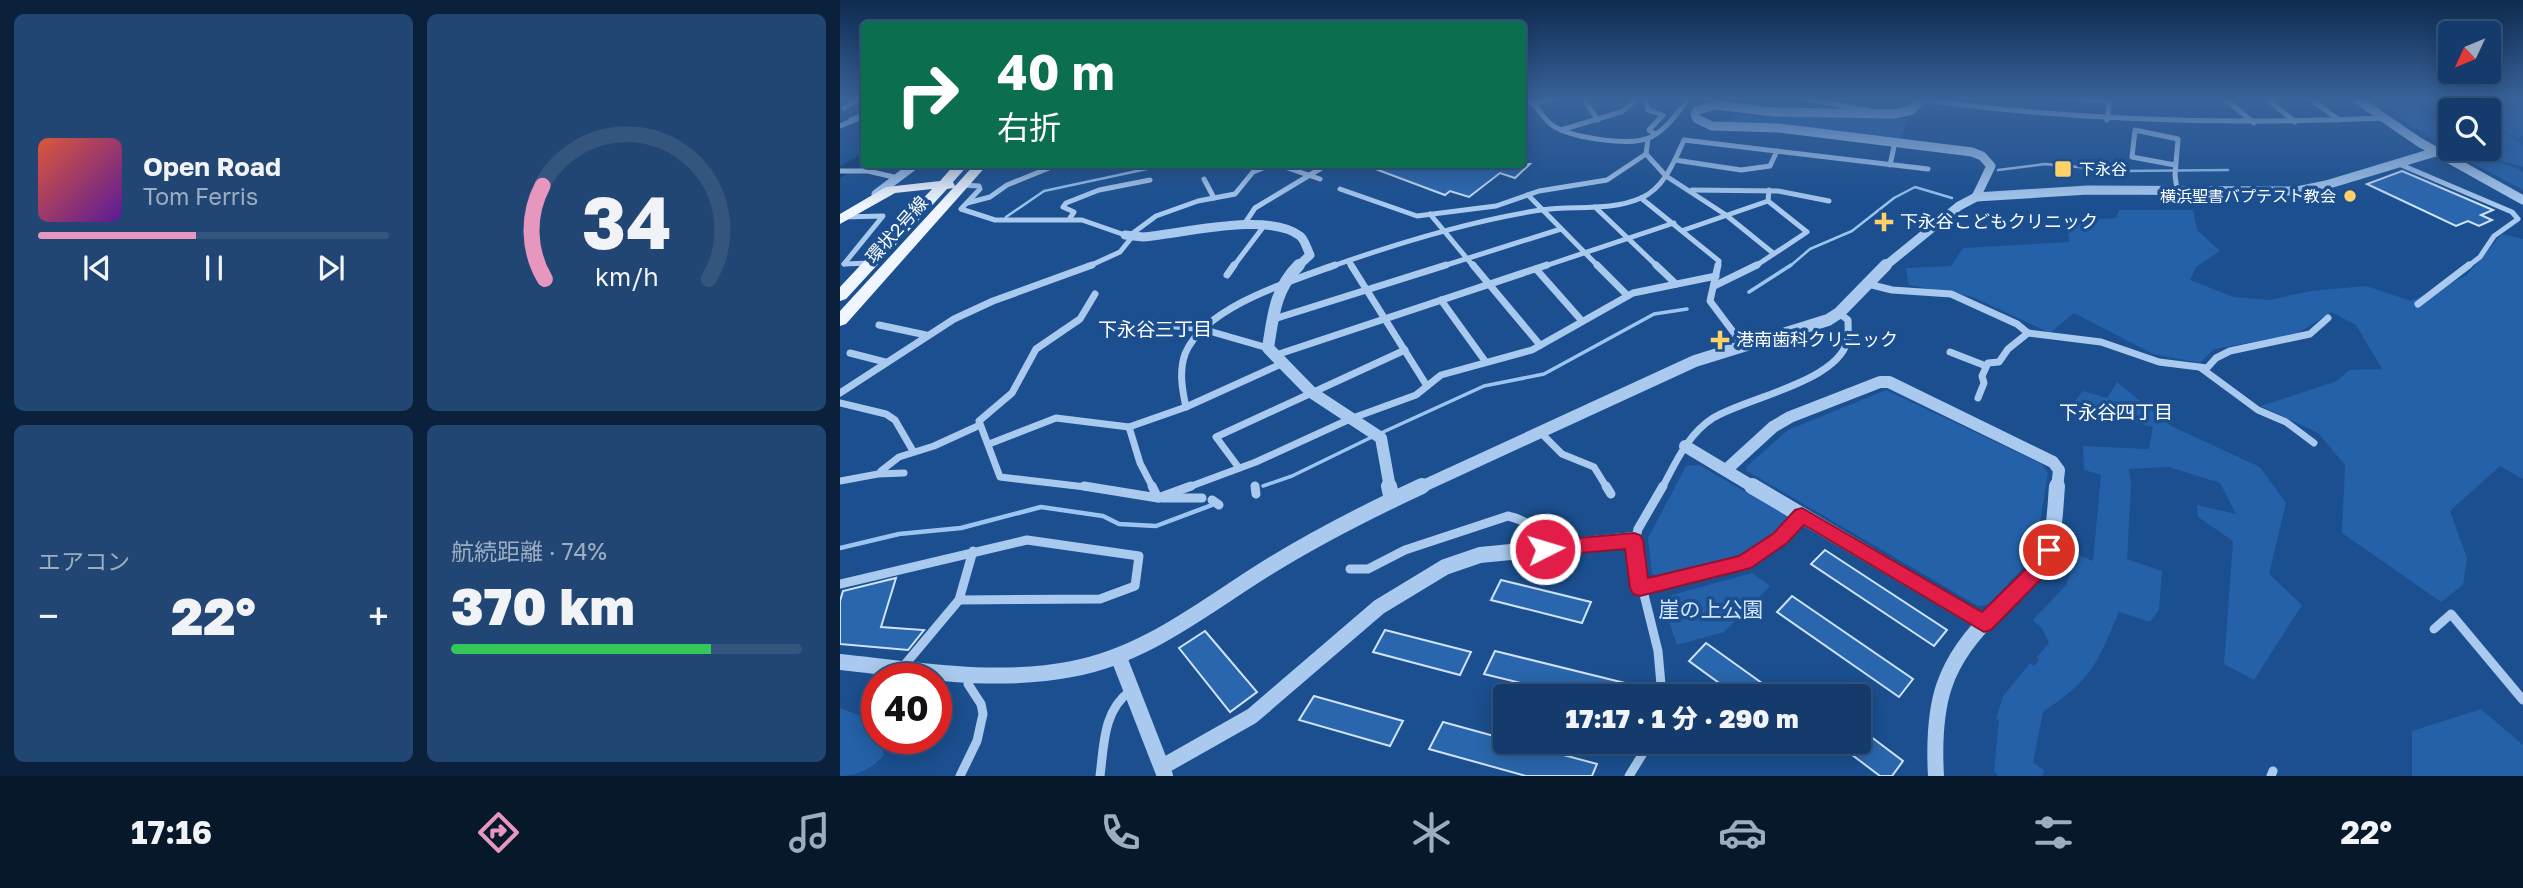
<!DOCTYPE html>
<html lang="ja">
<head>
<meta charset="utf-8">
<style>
	body { margin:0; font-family:"Golos Text","Noto Sans JP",sans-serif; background:#214673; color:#f1f3f6; height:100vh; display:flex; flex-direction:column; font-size:26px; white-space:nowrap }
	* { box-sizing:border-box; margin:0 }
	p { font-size:23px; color:#9dadc1 }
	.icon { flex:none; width:38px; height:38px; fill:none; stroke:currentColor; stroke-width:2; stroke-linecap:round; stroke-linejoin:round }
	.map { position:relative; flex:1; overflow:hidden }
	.sheet { display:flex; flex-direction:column; gap:14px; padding:14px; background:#0b203b; width:840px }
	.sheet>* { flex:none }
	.banner { position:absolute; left:21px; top:21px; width:665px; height:147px; border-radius:7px; box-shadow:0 4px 18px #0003,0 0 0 2px #33557e; background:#0b6e4f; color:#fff; overflow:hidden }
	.needle { width:46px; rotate:226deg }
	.fabs { position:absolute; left:1598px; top:21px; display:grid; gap:14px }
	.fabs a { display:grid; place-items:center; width:63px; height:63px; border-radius:7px; background:#143b6b; box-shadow:0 4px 18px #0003,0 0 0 2px #33557e; font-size:35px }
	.speed { position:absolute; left:21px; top:663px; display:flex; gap:14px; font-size:35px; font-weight:700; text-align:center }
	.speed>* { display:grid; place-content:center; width:91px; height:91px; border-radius:50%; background:#143b6b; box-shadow:0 4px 18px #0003,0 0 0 2px #33557e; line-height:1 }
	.speed .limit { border:10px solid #d22; background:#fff; color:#111 }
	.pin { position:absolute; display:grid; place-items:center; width:60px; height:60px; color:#fff; margin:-30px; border:4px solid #fff; border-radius:50%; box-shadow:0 2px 7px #0007 }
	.me { position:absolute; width:77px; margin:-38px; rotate:85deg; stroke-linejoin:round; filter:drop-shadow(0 0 5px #0008) }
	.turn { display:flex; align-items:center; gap:24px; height:147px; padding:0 21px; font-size:32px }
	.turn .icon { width:91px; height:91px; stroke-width:2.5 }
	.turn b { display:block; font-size:49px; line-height:60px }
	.big { font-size:52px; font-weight:800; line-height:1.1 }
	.sheet .card { flex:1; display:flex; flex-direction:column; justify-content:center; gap:10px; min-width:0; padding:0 24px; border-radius:10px; background:#214673 }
	.sheet .dial { align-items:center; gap:0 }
	.dial svg { height:182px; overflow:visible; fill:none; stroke:#33557e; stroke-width:7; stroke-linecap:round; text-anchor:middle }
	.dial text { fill:#f1f3f6; stroke:none }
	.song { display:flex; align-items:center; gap:21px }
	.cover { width:84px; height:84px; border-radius:10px; background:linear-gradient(135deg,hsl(10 70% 55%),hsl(270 70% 35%)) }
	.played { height:7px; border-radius:4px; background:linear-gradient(90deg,#e797bd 45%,#33557e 45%) }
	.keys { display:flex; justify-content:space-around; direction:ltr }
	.heat { display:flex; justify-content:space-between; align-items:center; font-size:38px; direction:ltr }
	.charge { height:10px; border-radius:5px; background:linear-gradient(90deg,#34c759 74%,#33557e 0) }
	.sheet .tiles { flex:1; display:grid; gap:14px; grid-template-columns:repeat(2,1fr) }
	.trip { position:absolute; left:653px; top:684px; width:378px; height:70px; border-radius:7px; background:#143b6b; box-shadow:0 4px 18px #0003,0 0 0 2px #33557e; font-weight:800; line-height:70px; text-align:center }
	.dock { display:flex; height:112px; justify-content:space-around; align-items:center; background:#08182b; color:#9dadc1 }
	.dock .icon { width:49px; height:49px }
	.dock .selected { color:#e797bd }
	.dock b { font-size:32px; color:#f1f3f6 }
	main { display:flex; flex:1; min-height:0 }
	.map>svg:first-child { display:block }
	.green { fill:#2461a8 }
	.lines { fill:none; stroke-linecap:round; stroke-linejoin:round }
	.stream-far2 { stroke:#9cc4f0; stroke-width:2.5 }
	.stream-far1 { stroke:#9cc4f0; stroke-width:3.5 }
	.stream { stroke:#9cc4f0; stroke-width:4.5 }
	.river { fill:#123a6d; fill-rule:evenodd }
	.building { fill:#2a66ad; stroke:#cfe3fa; stroke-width:2 }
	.minor-far2 { stroke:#a9c9ee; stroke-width:5 }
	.minor-far1 { stroke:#a9c9ee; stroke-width:7 }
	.minor { stroke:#a9c9ee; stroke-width:9 }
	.tertiary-far2 { stroke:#a9c9ee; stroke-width:9 }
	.tertiary-far1 { stroke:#a9c9ee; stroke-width:12 }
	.tertiary { stroke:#a9c9ee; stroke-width:16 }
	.primary { fill:#f0f6ff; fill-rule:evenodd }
	.route { fill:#e11d48; stroke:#92132f; stroke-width:2 }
	.poi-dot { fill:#ffd166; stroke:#1b4f8f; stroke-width:2.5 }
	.labels { text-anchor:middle; stroke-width:7; stroke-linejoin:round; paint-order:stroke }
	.far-poi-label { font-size:16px; fill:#fff; stroke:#1b4f8f; text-anchor:start }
	.poi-label { font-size:18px; fill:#fff; stroke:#1b4f8f; text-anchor:start }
	.street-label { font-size:18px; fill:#fff; stroke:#1b4f8f }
	.neighbourhood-label { font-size:19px; fill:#fff; stroke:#1b4f8f }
	.near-park-label { font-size:21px; fill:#cfe3fa; stroke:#1b4f8f }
</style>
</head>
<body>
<main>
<section class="sheet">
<div class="tiles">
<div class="card">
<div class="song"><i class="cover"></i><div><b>Open Road</b><p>Tom Ferris</p></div></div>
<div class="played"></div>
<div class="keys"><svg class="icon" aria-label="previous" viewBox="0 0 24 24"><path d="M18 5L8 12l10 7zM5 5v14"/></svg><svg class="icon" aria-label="pause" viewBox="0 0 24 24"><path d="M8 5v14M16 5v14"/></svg><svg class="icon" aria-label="next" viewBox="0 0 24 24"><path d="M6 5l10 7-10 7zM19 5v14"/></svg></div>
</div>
<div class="card dial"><svg viewBox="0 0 100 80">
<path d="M14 69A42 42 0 1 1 86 69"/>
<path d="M14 69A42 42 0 0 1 13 28" stroke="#e797bd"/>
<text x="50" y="56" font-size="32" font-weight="700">34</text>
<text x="50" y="72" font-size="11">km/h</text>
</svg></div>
<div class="card"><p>エアコン</p>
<div class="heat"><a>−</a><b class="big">22°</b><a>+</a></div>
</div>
<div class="card"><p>航続距離 · 74%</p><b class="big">370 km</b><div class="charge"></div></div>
</div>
</section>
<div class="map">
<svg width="1683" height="776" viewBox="0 0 1683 776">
	<rect width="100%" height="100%" fill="#1b4f8f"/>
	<g class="green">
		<polygon points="1553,98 1579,98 1579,110 1603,126 1610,149 1648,149 1649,117 1654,118 1673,107 1683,105 1683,136 1679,137 1683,142 1657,127 1683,145 1683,167 1634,153 1679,169 1683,173 1683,190 1629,161 1564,121 1554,110"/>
		<polygon points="888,110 1067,119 1061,139 875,122 897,118"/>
		<polygon points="1279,210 1353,210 1357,230 1380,251 1356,267 1350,280 1394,297 1429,300 1471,291 1526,286 1571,301 1626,276 1662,234 1683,239 1683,479 1660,466 1610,511 1627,558 1623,585 1601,602 1502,533 1505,465 1478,433 1421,406 1497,381 1509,370 1542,369 1516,325 1491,312 1457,334 1374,349 1360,363 1313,354 1234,313 1210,333 1133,297 1069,285 1066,268 1111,266 1123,248 1229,242 1227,221 1276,218"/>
		<path d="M1277,382l54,44 89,41 26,36 -17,71 33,31 -48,75 -30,-16 9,-123 -35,-24 -1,-12 39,9 -16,-31 -51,-16 -40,2 2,16 -4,74 35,12 -3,39 -9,12 -31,-10c-23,53 -26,66 -76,100l-10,51 11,7 -1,6h-45l-4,-5 5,-51 -3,-1 7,-23 27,-33 4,3 5,-6 -2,-3 12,-14 -7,-15 -9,-8 33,-35 10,-31 17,7 8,-86 -17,-5 -1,-24 66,3 4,-22 -82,-21 12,-15 24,7z"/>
		<polygon points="1046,390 1202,464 1208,473 1196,548 1188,563 1148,605 1138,606 907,471 906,467 948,430"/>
		<polygon points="859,465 952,519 926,544 902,560 822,579 812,574 808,538 846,466"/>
		<polygon points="912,573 930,586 884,632 837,645 821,598"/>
		<path d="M0,708l18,7h19v23l2,1 5,16c-11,13 -26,21 -44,21z"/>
		<polygon points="1641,709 1683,745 1683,776 1572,776 1572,731"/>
	</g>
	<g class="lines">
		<g class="stream-far2">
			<polyline points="10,119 24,113"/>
			<polyline points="1158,170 1205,164 1283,171 1388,170"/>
			<polyline points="166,217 204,191 330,164"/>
			<polyline points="949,267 970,249 1012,231 1054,198 1075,187 1112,198"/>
		</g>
		<g class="stream-far1">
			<polyline points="909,292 951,265"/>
			<polyline points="541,433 644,386 704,374 814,314 847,309"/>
			<polyline points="423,486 452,476 534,436"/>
		</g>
		<polyline class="stream" points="0,548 59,534 121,528 201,507 263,516 279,524 316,526 372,505"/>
		<polygon class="river" points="24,153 25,164 0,178 0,166"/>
	</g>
	<g class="building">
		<polygon points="522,164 690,164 675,178 660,173 629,197 610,191 605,195"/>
		<polygon points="1562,171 1653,210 1641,215 1652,220 1639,226 1628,221 1616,226 1527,184"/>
		<polygon points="985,550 1107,630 1094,646 971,564"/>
		<polygon points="56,578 41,627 84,630 68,650 0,644 0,601 3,591"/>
		<polygon points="661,580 751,602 742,623 651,600"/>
		<polygon points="952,596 1073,679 1059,697 937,612"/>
		<polygon points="545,630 631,652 620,675 533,652"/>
		<polygon points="365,631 417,692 390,712 339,648"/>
		<polygon points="866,643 940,696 897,696 849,661"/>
		<polygon points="655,651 801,687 798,696 734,696 644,674"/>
		<polygon points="474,696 563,721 550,746 459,720"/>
		<polygon points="603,722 665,739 665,742 675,742 757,764 752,776 686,776 589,749"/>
		<polygon points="1018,727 1063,761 1052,776 1040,776 995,742 1018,742"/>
	</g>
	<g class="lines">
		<g class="minor-far2">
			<path d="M684,98c15,6 18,22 31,29 20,11 76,20 96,10 16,-8 27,-25 38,-39"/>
			<polyline points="743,98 758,120"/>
			<polyline points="799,98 806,102 808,110 823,115 809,130 815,134"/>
			<polyline points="960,98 1032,111"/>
			<path d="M1071,98c158,23 314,27 473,20"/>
			<polyline points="1217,98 1269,101"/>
			<polyline points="1384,98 1414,123"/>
			<polyline points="1426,98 1455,122"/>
			<polyline points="1469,98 1499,120"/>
			<polyline points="695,103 719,98"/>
			<polyline points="4,108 20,98"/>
			<polyline points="1267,120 1270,98"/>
			<polyline points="0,126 24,116"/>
			<polyline points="721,130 781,112 799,98"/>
			<polyline points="808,139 806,154 826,176 886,215 933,253"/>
			<polyline points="835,160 901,170 930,166 937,151"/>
			<polyline points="1559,164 1672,212 1678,219 1654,236 1640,257 1627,267"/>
			<polyline points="1050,165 1055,142"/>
			<polyline points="1335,165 1292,157 1295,130 1338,139 1335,175 1337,190"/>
			<polyline points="420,167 439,165 480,179"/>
			<polyline points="0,171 28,171 58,178"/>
			<polyline points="364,179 374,198"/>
			<polyline points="123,185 139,186 140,189 121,209 155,220 242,220 285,235"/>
			<polyline points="500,189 577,216 656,206 699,191 767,180 806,154"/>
			<polyline points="852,190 938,191 989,201"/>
			<polyline points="688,195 759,267"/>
			<polyline points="801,198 879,261 878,267"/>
			<polyline points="127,203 150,197 167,185 219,164"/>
			<polyline points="755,207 818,267"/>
			<polyline points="590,214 634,267"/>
			<polyline points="3,217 43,216 4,264"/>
			<polyline points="230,218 234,212 223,207 226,203 259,190 310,180"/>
			<polyline points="403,226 415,208 488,164"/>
			<polyline points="844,230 928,201 929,190"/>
			<polyline points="289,236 316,216 358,201 395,194 413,172 423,168"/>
			<polyline points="509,262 512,267"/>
			<polyline points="4,264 31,263"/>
			<polyline points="247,267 280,252 292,237"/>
			<polyline points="393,267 424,226"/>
			<path d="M490,267c68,-24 139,-46 211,-57 32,-5 68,2 100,-12 23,-10 33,-36 43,-58l244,29"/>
			<polyline points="600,267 721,229"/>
			<polyline points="702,267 834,223"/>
			<polyline points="914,267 967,232 928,201"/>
		</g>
		<g class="minor-far1">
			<polyline points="511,265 587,386"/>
			<polyline points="633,265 700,345"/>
			<polyline points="757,265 787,295"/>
			<polyline points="816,265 836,284"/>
			<polyline points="878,265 870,301 903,345"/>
			<polyline points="696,269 742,321"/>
			<polyline points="387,275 394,265"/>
			<polyline points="1028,284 1052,290 1111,294 1177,324 1188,333 1261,342 1319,362 1367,368 1376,358 1390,351 1470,334 1488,318"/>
			<polyline points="874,286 917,265"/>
			<polyline points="601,300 645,361"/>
			<polyline points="1578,304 1629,265"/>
			<polyline points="434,319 606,265"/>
			<polyline points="311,323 362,329 428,348"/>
			<polyline points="39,325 86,335"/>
			<polyline points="1110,352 1146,366"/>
			<polyline points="10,353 45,362"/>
			<polyline points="433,356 707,265"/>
			<polyline points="1361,368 1418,410 1446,422 1474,443"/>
			<polyline points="0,393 114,319 153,301 252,265"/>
			<polyline points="1138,398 1144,383 1142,376 1148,363 1159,362 1168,349 1188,333"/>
			<polyline points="0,403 46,414 55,420 73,451"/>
			<path d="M346,407c-4,-18 -7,-36 -1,-53 19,-47 106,-73 150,-89"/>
			<polyline points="289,427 300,463 313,488"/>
			<polyline points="700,432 722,454 754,467 767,488"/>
			<polyline points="149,444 216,418 289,427 346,407 441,364"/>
			<polyline points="399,468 376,437 565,350"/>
			<polyline points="41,471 59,457 94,446 140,425"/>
			<polyline points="0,481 38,474 64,473"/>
			<polyline points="254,488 160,477 139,421 172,393 196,349 240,319 255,294"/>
			<polyline points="346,488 416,462 510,419 576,395 601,375 692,350 793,293 876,276"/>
			<path d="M822,488c14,-26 26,-54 51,-70 33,-20 123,-36 134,-76 2,-7 1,-15 1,-22l-9,-7"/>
		</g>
		<g class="minor">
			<polyline points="244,486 318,498 312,486"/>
			<polyline points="415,486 416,494"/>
			<polyline points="766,486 771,494"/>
			<polyline points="318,498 351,486"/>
			<polyline points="322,498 362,498"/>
			<polyline points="372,500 379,505"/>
			<path d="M510,569h18l37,-19 103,-34c18,4 32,14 37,32"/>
			<polyline points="0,584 187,540 299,556 295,586 260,599 119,600"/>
			<polyline points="800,588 904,562 941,538 961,516"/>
			<polyline points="1594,629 1611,614 1683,700"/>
			<polyline points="62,668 119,600 133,551"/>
			<polyline points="822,696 818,651 793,550 798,529 823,486"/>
			<polyline points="120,776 137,741 143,714 141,704 128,684 132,676"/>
			<path d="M260,776c4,-31 3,-65 30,-85"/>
			<polyline points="789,776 810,742"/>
			<polyline points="1431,776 1433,771"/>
		</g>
		<g class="tertiary-far2">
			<polyline points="1081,98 1072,110 1054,114 934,112 876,105 858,110 855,114 857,119 872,126 939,128 1132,152 1142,156 1151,166 1136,197"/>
			<polyline points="1515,98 1579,142 1683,200"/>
			<polyline points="36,194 76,164"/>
			<path d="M285,235l18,2c39,-3 125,-26 157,-1 5,4 7,13 10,19l-13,12"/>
			<polyline points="1044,267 1119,206 1136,197 1248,190 1457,191 1486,185 1602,150"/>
		</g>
		<g class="tertiary-far1">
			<path d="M459,265c-24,24 -26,51 -31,83l43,44 70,46 9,50"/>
			<polyline points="845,446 915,488"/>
			<polyline points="886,470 933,427 950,417 1040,382 1049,382 1213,462 1219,470 1217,488"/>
			<polyline points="579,488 855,361 988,320 999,313 1046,265"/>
		</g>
		<g class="tertiary">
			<polyline points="549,486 552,500"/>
			<polyline points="912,486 1144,623"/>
			<polyline points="279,658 325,776"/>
			<path d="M0,662c76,8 156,22 232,7 71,-13 127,-58 187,-96 52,-33 107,-61 163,-87"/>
			<polyline points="322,767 412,716 539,607 605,567 640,555 794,540"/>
			<path d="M1096,776c-4,-72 6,-114 60,-165 17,-16 37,-30 48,-51 11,-22 11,-50 13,-74"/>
		</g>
		<polygon class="primary" points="115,164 129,164 113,182 115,186 135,164 148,164 6,324 0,326 0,311 113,188 107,189 6,299 0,301 0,287 92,189 55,193 0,224 0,214 46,187 100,181"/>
	</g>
	<linearGradient id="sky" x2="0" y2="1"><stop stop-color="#0f2b4f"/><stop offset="0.48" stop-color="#39639b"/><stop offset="1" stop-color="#39639b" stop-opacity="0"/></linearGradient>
	<rect width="1683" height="206" fill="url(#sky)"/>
	<polygon class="route" points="962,508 1142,612 1193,562 1202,545 1209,543 1215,545 1218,550 1207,573 1151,630 1144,632 964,525 947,543 911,568 800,596 793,594 790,588 785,549 705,556 699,554 696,549 699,543 705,541 794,533 800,535 803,540 808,578 899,556 934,533 955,510"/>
	<g class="poi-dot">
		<rect x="1214" y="160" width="18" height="18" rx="3.5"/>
		<circle cx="1510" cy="196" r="7"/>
		<path d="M1040.5 211.5h7v7h7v7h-7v7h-7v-7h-7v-7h7z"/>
		<path d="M876.5 329.5h7v7h7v7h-7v7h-7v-7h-7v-7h7z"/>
	</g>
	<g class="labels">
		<g class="far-poi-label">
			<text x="1239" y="175">下永谷</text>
			<text x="1496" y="202" text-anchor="end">横浜聖書バプテスト教会</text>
		</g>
		<g class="poi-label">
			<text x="1060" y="228">下永谷こどもクリニック</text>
			<text x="896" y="346">港南歯科クリニック</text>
		</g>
		<g class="street-label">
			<text transform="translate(57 230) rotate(-48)" y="6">環状2号線</text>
		</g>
		<g class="neighbourhood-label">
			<text x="315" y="336">下永谷三丁目</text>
			<text x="1276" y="419">下永谷四丁目</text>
		</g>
		<g class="near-park-label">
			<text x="871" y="617">崖の上公園</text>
		</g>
	</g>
</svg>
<div class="fabs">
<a><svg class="needle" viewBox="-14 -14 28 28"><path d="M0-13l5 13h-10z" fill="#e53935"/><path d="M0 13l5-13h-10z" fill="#9dadc1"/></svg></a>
<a><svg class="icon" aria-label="search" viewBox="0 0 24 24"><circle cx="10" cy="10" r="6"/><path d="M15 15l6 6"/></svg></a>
</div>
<div class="speed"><div class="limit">40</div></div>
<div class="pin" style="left:1209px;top:550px;background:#d93025"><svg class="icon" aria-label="arrive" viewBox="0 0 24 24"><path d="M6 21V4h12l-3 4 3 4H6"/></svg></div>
<svg class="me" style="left:705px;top:549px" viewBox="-20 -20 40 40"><circle r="17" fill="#e11d48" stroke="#fff" stroke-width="3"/><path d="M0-11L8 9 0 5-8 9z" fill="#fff"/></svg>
<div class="trip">17:17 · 1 分 · 290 m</div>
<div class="banner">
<div class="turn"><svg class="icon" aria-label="right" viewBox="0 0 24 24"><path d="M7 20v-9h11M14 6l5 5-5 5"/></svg><div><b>40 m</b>右折</div></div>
</div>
</div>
</main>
<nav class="dock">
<b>17:16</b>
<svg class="icon selected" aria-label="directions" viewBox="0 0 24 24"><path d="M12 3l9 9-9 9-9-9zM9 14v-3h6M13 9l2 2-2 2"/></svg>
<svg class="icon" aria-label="music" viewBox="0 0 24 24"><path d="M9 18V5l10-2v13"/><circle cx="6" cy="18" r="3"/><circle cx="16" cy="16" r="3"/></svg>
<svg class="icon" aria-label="phone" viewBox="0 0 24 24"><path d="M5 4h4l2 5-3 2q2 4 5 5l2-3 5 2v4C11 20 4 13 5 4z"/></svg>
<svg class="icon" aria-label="climate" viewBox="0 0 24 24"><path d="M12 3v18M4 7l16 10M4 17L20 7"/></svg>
<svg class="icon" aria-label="car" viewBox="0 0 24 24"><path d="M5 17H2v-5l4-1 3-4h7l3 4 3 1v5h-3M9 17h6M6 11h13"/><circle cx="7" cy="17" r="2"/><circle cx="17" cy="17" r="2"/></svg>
<svg class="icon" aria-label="filters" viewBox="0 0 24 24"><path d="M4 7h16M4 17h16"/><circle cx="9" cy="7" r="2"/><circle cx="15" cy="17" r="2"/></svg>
<b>22°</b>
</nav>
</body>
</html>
